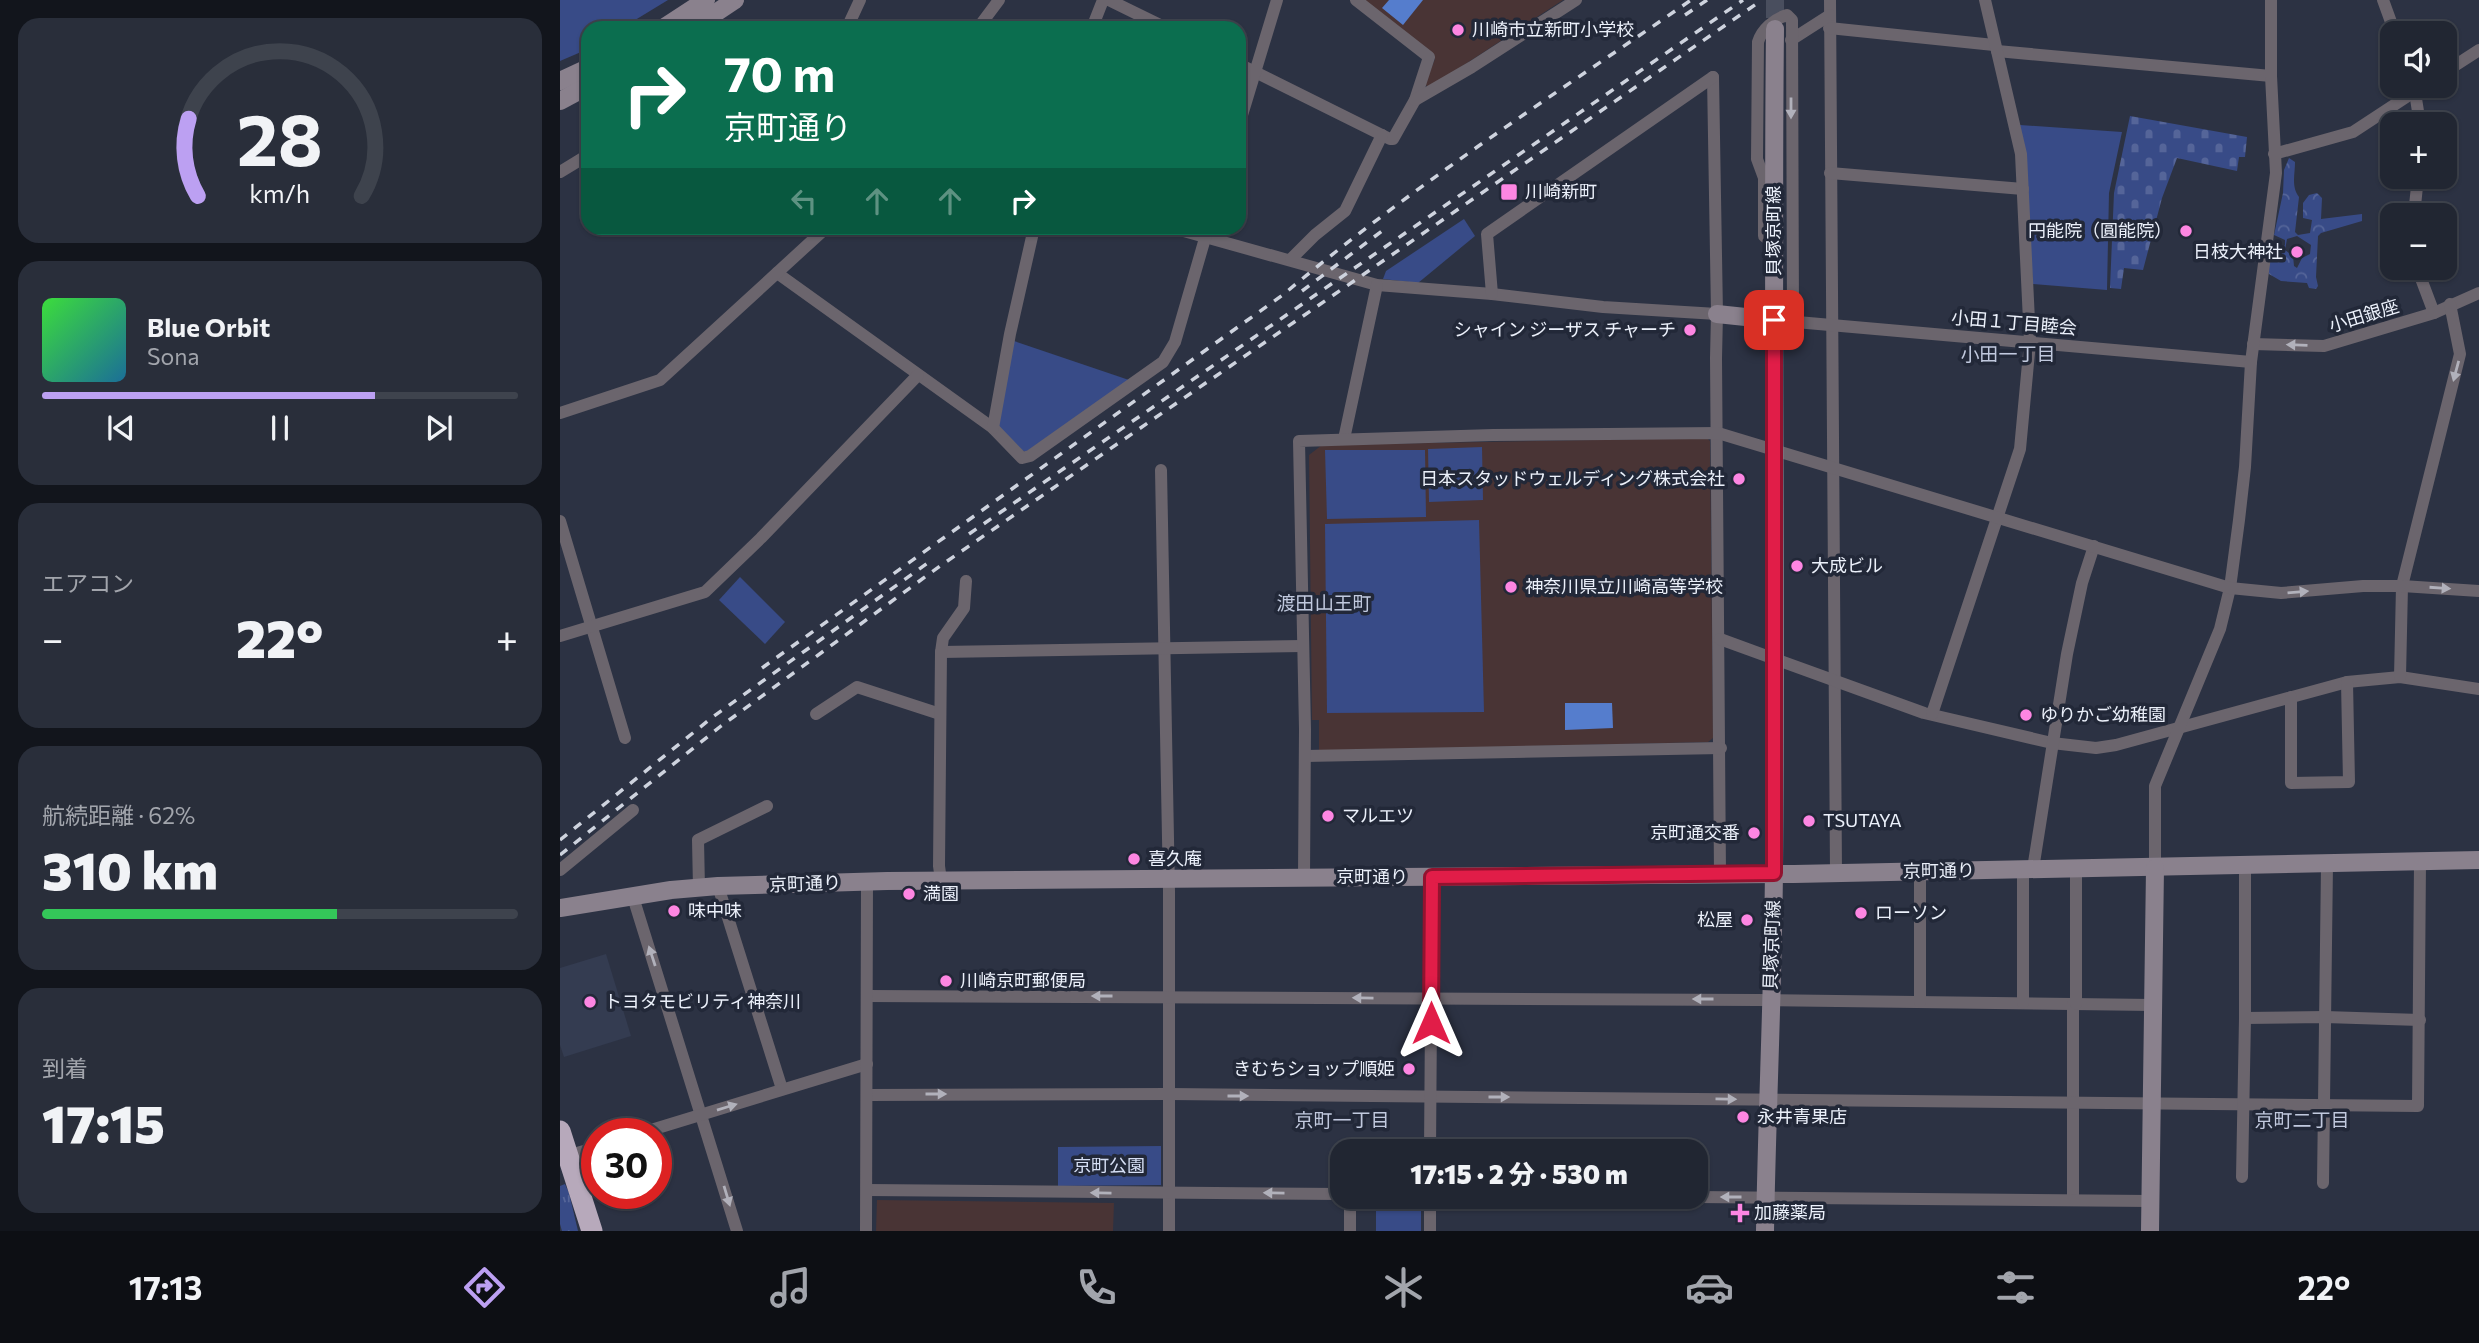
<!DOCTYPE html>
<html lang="ja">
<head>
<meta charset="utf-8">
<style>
	body { margin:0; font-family:Commissioner,"Noto Sans JP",sans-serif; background:#292e3a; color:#f1f3f6; height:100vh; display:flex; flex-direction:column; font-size:26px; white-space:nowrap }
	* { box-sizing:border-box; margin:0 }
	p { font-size:23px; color:#a2a5ac }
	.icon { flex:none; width:38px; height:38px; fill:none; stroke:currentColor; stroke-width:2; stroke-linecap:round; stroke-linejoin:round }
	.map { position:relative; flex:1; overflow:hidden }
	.details { display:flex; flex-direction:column; gap:18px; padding:18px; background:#12151c; width:560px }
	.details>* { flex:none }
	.hud { position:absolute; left:21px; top:21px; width:665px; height:214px; border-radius:21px; box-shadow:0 2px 5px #0004,0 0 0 2px #3e434d; background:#0b6e4f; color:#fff; overflow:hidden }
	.buttons { position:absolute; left:1820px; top:21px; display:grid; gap:14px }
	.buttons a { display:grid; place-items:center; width:77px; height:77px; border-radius:14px; background:#212632; box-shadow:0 2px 5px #0004,0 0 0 2px #3e434d; font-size:35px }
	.speed { position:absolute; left:21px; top:1118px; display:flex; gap:14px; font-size:35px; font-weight:700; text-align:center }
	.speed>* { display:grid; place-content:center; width:91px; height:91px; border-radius:50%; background:#212632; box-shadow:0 2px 5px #0004,0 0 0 2px #3e434d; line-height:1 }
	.speed .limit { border:10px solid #d22; background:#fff; color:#111 }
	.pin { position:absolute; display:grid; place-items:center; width:60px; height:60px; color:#fff; margin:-30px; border-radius:14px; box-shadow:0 4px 10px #0006 }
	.me { position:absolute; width:77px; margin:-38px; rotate:0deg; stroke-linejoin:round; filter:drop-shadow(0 0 5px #0008) }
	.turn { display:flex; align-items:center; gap:24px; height:147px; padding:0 28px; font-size:32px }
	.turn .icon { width:91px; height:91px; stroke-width:2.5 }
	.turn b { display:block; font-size:49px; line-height:60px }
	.lanes { display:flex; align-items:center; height:66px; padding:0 28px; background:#0003; justify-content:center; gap:35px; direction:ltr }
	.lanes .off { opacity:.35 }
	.big { font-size:52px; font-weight:800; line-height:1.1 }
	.details .card { flex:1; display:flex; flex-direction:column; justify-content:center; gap:10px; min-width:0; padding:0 24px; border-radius:21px; background:#292e3a }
	.details .dial { align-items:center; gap:0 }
	.dial svg { height:182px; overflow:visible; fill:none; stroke:#3e434d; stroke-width:7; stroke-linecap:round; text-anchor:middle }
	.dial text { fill:#f1f3f6; stroke:none }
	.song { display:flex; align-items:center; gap:21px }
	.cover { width:84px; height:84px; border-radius:10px; background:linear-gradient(135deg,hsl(120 70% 55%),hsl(200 70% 35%)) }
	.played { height:7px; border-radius:4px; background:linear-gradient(90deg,#bca0f2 70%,#3e434d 70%) }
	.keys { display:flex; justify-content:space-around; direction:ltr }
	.heat { display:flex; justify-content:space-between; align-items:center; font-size:38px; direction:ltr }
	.charge { height:10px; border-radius:5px; background:linear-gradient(90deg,#34c759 62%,#3e434d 0) }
	.trip { position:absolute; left:770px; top:1139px; width:378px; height:70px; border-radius:21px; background:#212632; box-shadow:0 2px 5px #0004,0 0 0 2px #3e434d; font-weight:800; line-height:70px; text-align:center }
	.dock { display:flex; height:112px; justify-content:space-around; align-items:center; background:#0d0f14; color:#a2a5ac }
	.dock .icon { width:49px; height:49px }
	.dock .current { color:#bca0f2 }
	.dock b { font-size:32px; color:#f1f3f6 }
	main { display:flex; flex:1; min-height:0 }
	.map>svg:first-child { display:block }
	.built { fill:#343c51 }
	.education { fill:#493435 }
	.grass { fill:url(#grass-tufts) }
	.forest { fill:url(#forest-crowns); fill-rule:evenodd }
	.cemetery { fill:url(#cemetery-stones) }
	.park { fill:#384b87 }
	.water { fill:#557dcd }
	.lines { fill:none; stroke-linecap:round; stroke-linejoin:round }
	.secondary-tunnel { stroke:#494e5e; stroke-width:18; stroke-dasharray:18 9; stroke-linecap:butt }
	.street { stroke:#6b656d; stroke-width:12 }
	.secondary { stroke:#8a818d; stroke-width:18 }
	.highway { stroke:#b7a9bb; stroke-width:21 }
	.rail { stroke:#ced3de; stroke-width:3.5; stroke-dasharray:9 9; stroke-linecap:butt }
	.oneway { fill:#b1b1bb }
	.route-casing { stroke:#92132f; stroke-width:18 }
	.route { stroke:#e11d48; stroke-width:12 }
	.poi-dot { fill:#fd86e2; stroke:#222838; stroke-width:2.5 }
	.labels { text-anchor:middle; stroke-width:7; stroke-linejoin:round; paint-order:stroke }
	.poi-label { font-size:18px; fill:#ebf0fa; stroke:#222838; text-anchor:start }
	.street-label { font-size:18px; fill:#ebf0fa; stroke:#222838 }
	.park-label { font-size:18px; fill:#d6dff5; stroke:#222838 }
	.neighbourhood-label { font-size:19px; fill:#c1c9de; stroke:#222838 }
</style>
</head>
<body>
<main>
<section class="details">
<div class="card dial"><svg viewBox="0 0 100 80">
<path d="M14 69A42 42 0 1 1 86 69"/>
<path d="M14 69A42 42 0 0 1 10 35" stroke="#bca0f2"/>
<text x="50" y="56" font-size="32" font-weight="700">28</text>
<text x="50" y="72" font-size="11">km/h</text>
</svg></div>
<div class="card">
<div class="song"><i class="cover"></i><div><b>Blue Orbit</b><p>Sona</p></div></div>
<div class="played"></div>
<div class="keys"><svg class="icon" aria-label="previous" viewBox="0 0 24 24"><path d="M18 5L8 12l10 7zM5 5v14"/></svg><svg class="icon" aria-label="pause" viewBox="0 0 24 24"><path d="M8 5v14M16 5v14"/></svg><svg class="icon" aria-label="next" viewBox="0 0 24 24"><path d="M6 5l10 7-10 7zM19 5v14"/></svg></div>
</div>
<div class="card"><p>エアコン</p>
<div class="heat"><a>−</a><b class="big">22°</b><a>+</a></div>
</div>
<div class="card"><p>航続距離 · 62%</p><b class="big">310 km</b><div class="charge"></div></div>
<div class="card"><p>到着</p><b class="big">17:15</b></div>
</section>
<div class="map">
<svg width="1919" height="1231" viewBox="0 0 1919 1231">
	<defs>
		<pattern id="grass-tufts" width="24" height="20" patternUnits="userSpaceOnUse" patternTransform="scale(1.75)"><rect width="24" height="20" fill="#384b87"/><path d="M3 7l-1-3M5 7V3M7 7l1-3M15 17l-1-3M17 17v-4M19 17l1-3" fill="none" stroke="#556599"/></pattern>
		<pattern id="forest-crowns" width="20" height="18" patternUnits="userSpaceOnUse" patternTransform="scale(1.75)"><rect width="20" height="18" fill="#384b87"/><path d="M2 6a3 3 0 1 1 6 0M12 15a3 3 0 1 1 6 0" fill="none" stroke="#556599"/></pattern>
		<pattern id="cemetery-stones" width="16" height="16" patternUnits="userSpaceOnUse" patternTransform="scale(1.75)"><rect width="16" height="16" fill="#384b87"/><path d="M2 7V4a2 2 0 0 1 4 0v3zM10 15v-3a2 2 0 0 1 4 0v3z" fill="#556599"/></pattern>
	</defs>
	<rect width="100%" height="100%" fill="#2c3243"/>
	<polygon class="built" points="46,954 71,1036 4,1057 0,1045 0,968"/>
	<g class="education">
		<polygon points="802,0 1003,0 869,88 865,84 875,59"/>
		<polygon points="1147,438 1150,441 1153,738 1148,742 759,751 759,720 752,720 749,455 762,445"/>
		<polygon points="317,1200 554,1203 553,1231 316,1231"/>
	</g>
	<polygon class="grass" points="5,1184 9,1193 18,1231 2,1231 0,1224 0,1186"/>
	<path class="forest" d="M1729,158l6,4c0,12 -4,25 4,35l-4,35 3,3 12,-2 2,-13 -9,-2v-15l6,-8 8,-2 5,5 -1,21 41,-5v7l-41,12 -3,3 -2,41 2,9 -2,3 -7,-1 -2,-5 -26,-2 -12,-7 -2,-9 4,-17 11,1 3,-4v-5l-11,-5 9,-42 1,-23zM1737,236l14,9 -1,9 -8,4 -5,10 -3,-2 -1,-10 -8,-6 2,-11z"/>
	<polygon class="cemetery" points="1570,116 1687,137 1685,157 1679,157 1677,171 1617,158 1602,198 1583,270 1564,268 1561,289 1550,288 1554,193"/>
	<g class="park">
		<polygon points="0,0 108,0 62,28 28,28 28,49 0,61"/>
		<polygon points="1460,125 1562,132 1549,193 1547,290 1473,284"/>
		<polygon points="904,219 915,236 858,283 823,279 826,271"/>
		<path d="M454,341l115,39 -103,72c-12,-4 -24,-16 -28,-29z"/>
		<polygon points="922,447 923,500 869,502 868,449"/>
		<polygon points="765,450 865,450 866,517 767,519"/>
		<polygon points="919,520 924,712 767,713 765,524"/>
		<polygon points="180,577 225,622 205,644 159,600"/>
		<polygon points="601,1146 601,1185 498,1186 498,1147"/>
		<rect x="816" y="1206" width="45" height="25"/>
	</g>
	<g class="water">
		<polygon points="829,0 863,0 843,25 822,8"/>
		<polygon points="1005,703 1052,703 1053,728 1005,730"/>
	</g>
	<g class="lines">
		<polyline class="secondary-tunnel" points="1215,0 1215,29"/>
		<g class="street">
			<polyline points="549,0 606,28"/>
			<polyline points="1270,0 1276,872"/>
			<polyline points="1823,0 1835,33"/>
			<polyline points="287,28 300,0"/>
			<polyline points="418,28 439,0"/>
			<polyline points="532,28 543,0"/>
			<polyline points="1269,28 1434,45"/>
			<polyline points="1231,40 1270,15"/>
			<polyline points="1437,51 1711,76"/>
			<polyline points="679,64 830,139 833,139 855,100 869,57 796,0"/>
			<polyline points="1885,72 1919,50"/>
			<polyline points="1153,77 1157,314 1156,358 1160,874"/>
			<polyline points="1854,86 1860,124"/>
			<polyline points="855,100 912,67 1016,0"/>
			<polyline points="679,125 717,0"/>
			<polyline points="1714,154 1793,132 1863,86"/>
			<polyline points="0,172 28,155"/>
			<polyline points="1270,173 1463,189"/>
			<polyline points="1854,215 1858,177"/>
			<polyline points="613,228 817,285 932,294 1043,307 1157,314"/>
			<path d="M1213,243l-9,-7v-58l-7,-19 1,-117c4,-13 16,-23 29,-27l5,5 1,300"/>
			<polyline points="731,259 755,235 785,211 822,135"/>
			<polyline points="1857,268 1874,313"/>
			<polyline points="217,273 433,428 462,458 470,456 603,362 615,342 648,228"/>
			<polyline points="932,294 927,234 1153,77"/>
			<polyline points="1214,320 1691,362"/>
			<polyline points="1693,344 1764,346 1874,313 1919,293"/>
			<polyline points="0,413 100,380 266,228"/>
			<polyline points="433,428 450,334 474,228"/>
			<polyline points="784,439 817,285"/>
			<polyline points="601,470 609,891 609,1231"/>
			<polyline points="0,521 65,738"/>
			<polyline points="0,636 145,592 201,538 358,375"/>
			<polyline points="1160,639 1364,713 1492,743 1536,748 1556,745 1787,682 1840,677 1919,689"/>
			<polyline points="381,652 742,646"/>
			<polyline points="1840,677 1842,586 1900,354 1890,304"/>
			<polyline points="1731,697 1731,783 1789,782 1787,682"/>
			<polyline points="256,714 297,687 380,714"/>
			<polyline points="1372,714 1460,449 1470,342 1461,154 1425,0"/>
			<polyline points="745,756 1161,748"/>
			<polyline points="1595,868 1595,786 1660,629 1670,588 1679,520 1685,467 1691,362 1716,173 1711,76 1711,0"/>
			<polyline points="1473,869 1507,654 1522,583 1534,546"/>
			<polyline points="0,870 73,810"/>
			<polyline points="744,877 745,729 739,441 933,435 1158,433 1670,588 1721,593 1803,586 1842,586 1919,591"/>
			<polyline points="381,880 379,866 381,652 383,638 404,608 406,581"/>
			<polyline points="158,886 222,1089"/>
			<polyline points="139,888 138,840 207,806"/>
			<polyline points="73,897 177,1231"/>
			<polyline points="307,996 1197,1000 1593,1005"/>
			<polyline points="1360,1002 1360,871"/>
			<polyline points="1463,1003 1463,870"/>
			<polyline points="1513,1004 1513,1200"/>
			<polyline points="1516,1004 1516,869"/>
			<polyline points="1685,1018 1765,1017 1860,1020"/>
			<polyline points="307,1095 609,1094 1858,1106 1860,862"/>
			<polyline points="78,1134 307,1064"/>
			<polyline points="870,1152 872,878"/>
			<polyline points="4,1157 37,1147"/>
			<polyline points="1682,1177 1685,1018 1685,866"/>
			<polyline points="1763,1183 1767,864"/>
			<polyline points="307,1190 782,1194"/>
			<polyline points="1136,1197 1590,1201"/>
			<polyline points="306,1231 307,882"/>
			<polyline points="790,1231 790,1197"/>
			<polyline points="870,1231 870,1197"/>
		</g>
		<g class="secondary">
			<polyline points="103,28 146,0"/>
			<polyline points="133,28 175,0"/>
			<polyline points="0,81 28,68"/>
			<polyline points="0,101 28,86"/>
			<polyline points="1157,314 1214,320"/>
			<polyline points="0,908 111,890 158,886 327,881 1234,874 1919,860"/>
			<path d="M1205,1231c2,-121 8,-242 9,-362 3,-280 -2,-560 1,-840"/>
			<polyline points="1590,1231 1595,868"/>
		</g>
		<polyline class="highway" points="0,1131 32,1231"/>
		<g class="rail">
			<polyline points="1125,15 1147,0"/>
			<polyline points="742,291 826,228"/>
			<polyline points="409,534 1183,0"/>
			<path d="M202,668l522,-374c128,-108 270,-199 407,-294"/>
			<polyline points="0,840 154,716 369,562"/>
			<polyline points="0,855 161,726 380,566 1202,0"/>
		</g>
	</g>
	<defs><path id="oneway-solid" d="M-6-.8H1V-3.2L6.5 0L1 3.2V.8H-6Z" transform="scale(1.75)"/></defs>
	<g class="oneway">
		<use href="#oneway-solid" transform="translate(1231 108) rotate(90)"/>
		<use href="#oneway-solid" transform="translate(1737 345) rotate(-178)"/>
		<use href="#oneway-solid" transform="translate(1896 371) rotate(105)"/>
		<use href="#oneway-solid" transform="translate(1880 588) rotate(4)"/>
		<use href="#oneway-solid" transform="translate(1738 592) rotate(-5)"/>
		<use href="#oneway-solid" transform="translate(92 956) rotate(-108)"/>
		<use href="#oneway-solid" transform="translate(542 996) rotate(-180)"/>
		<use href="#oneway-solid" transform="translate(803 998) rotate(-179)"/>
		<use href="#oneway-solid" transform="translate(1143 999) rotate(-180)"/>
		<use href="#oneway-solid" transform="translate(376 1094)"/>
		<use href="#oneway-solid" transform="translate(678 1096)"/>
		<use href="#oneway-solid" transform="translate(939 1097)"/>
		<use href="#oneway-solid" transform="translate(1166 1099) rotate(1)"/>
		<use href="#oneway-solid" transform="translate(167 1107) rotate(-17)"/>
		<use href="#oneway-solid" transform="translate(541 1193) rotate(-179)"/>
		<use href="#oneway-solid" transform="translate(714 1193) rotate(-179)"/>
		<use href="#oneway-solid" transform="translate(167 1196) rotate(73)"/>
		<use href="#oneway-solid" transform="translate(1171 1197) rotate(-180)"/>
	</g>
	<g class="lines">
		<g class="route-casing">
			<polyline id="route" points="871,1023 872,877 1214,873 1214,320"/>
		</g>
		<use href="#route" class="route"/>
	</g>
	<g class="poi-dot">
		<circle cx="898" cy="30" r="7"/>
		<rect x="940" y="183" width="18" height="18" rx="3.5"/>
		<circle cx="1626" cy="231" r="7"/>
		<circle cx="1737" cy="252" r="7"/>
		<circle cx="1130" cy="330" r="7"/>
		<circle cx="1179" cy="479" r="7"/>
		<circle cx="1237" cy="566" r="7"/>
		<circle cx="951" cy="587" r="7"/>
		<circle cx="1466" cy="715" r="7"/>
		<circle cx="768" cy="816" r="7"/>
		<circle cx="1249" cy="821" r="7"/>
		<circle cx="1194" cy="833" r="7"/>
		<circle cx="574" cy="859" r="7"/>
		<circle cx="349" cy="894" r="7"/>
		<circle cx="114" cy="911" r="7"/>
		<circle cx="1301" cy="913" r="7"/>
		<circle cx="1187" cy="920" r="7"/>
		<circle cx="386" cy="981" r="7"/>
		<circle cx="30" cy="1002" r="7"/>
		<circle cx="849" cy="1069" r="7"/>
		<circle cx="1183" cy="1117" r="7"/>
		<path d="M1176.5 1202.5h7v7h7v7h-7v7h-7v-7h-7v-7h7z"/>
	</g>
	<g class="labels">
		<g class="poi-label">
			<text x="912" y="36">川崎市立新町小学校</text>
			<text x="965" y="198">川崎新町</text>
			<text x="1612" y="237" text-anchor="end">円能院（圓能院）</text>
			<text x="1723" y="258" text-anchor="end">日枝大神社</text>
			<text x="1116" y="336" text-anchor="end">シャイン ジーザス チャーチ</text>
			<text x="1165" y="485" text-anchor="end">日本スタッドウェルディング株式会社</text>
			<text x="1251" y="572">大成ビル</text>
			<text x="965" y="593">神奈川県立川崎高等学校</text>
			<text x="1480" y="721">ゆりかご幼稚園</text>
			<text x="782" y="822">マルエツ</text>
			<text x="1263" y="827">TSUTAYA</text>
			<text x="1180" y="839" text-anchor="end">京町通交番</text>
			<text x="588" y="865">喜久庵</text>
			<text x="363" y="900">満園</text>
			<text x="128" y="917">味中味</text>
			<text x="1315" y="919">ローソン</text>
			<text x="1173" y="926" text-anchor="end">松屋</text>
			<text x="400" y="987">川崎京町郵便局</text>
			<text x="44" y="1008">トヨタモビリティ神奈川</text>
			<text x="835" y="1075" text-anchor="end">きむちショップ順姫</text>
			<text x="1197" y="1123">永井青果店</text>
			<text x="1194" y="1219">加藤薬局</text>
		</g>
		<g class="street-label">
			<text transform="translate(1214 231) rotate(-90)" y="6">貝塚京町線</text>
			<text transform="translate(1804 316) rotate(-17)" y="6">小田銀座</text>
			<text transform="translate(1454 323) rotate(5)" y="6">小田１丁目睦会</text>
			<text transform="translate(1379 871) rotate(-1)" y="6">京町通り</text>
			<text x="812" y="883">京町通り</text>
			<text transform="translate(245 884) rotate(-2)" y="6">京町通り</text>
			<text transform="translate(1212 945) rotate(-88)" y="6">貝塚京町線</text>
		</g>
		<g class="park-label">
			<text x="549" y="1172">京町公園</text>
		</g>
		<g class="neighbourhood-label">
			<text x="1448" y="361">小田一丁目</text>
			<text x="764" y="610">渡田山王町</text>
			<text x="782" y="1127">京町一丁目</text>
			<text x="1742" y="1127">京町二丁目</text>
		</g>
	</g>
</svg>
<div class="buttons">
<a><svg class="icon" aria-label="sound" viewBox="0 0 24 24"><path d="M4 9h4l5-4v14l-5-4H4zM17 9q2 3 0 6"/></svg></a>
<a>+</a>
<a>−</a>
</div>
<div class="speed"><div class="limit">30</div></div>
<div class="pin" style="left:1214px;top:320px;background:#d93025"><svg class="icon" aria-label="arrive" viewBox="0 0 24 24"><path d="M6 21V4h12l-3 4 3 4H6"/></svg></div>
<svg class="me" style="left:871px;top:1023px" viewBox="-20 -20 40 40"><path d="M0-17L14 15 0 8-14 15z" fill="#e11d48" stroke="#fff" stroke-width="4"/></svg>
<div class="trip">17:15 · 2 分 · 530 m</div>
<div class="hud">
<div class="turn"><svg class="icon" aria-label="right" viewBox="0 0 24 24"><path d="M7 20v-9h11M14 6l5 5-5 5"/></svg><div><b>70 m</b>京町通り</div></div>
<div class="lanes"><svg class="icon off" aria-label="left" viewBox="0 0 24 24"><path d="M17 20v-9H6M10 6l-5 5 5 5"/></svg><svg class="icon off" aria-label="ahead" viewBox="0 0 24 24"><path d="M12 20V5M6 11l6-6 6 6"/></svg><svg class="icon off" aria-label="ahead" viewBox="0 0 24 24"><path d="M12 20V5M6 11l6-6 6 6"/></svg><svg class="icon" aria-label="right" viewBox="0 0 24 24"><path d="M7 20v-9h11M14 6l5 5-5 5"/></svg></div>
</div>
</div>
</main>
<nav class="dock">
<b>17:13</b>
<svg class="icon current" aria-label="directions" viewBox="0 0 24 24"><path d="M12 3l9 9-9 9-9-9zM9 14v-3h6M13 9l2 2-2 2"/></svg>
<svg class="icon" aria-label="music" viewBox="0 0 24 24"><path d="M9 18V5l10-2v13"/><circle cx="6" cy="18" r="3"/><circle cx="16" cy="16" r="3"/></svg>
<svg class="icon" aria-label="phone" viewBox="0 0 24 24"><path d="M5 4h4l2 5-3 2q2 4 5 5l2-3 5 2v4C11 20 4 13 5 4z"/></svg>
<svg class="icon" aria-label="climate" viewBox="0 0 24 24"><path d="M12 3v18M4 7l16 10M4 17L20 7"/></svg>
<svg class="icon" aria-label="car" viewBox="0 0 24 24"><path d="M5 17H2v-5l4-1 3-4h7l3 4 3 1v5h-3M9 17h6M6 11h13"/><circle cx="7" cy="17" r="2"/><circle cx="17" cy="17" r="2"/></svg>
<svg class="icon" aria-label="filters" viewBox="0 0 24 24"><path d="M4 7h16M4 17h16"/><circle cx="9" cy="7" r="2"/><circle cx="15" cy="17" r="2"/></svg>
<b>22°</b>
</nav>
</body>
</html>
